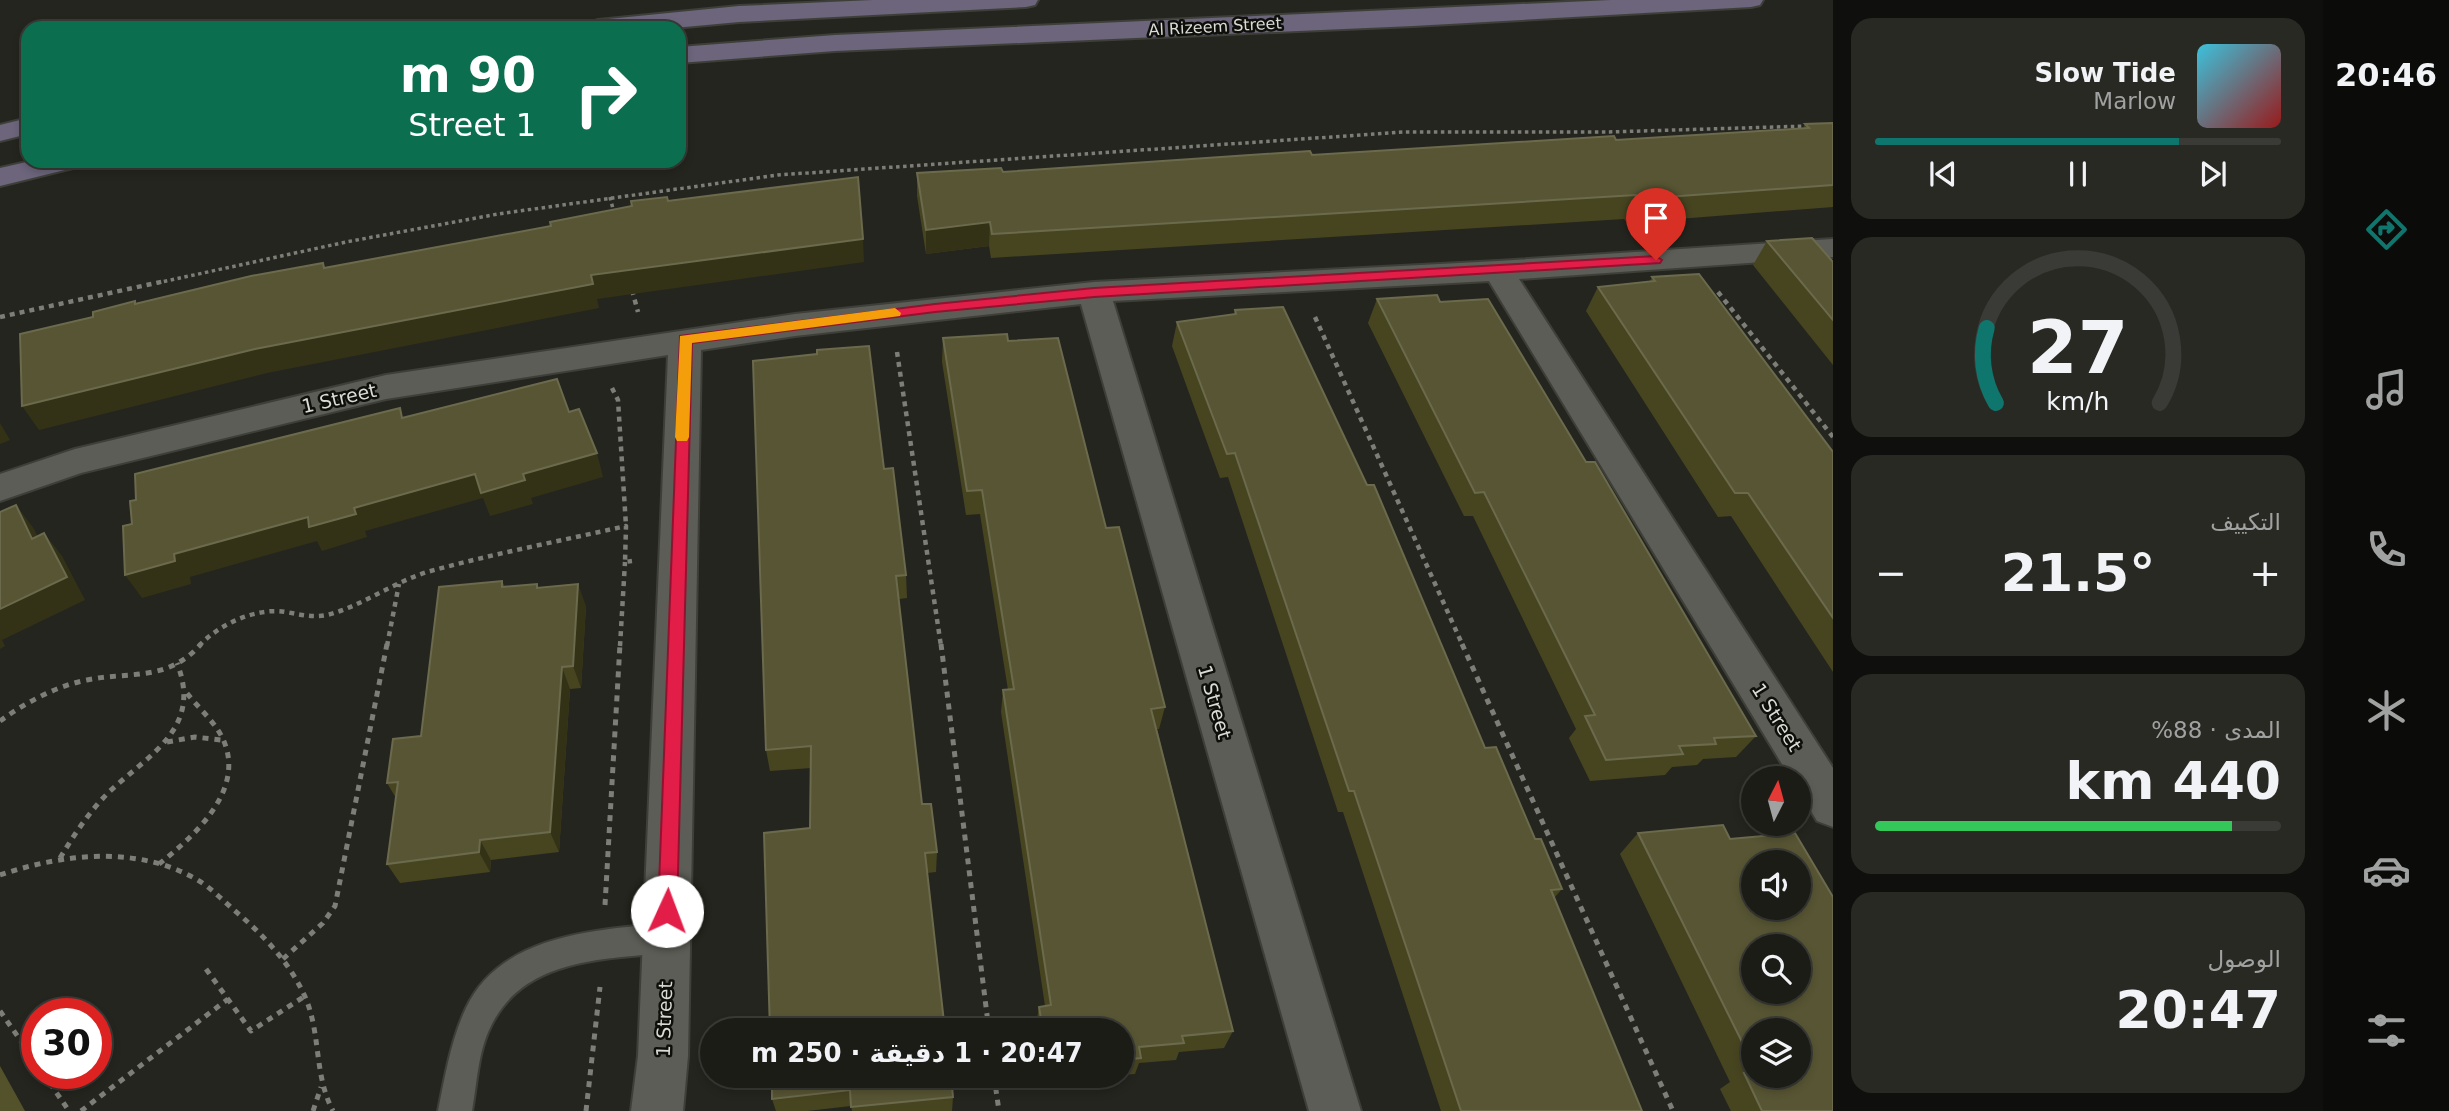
<!DOCTYPE html>
<html lang="ar">
<head>
<meta charset="utf-8">
<style>
	body { margin:0; font-family:"DejaVu Sans",Cairo,sans-serif; background:#292924; color:#f1f3f6; direction:rtl; height:100vh; display:flex; flex-direction:column; font-size:26px; white-space:nowrap }
	* { box-sizing:border-box; margin:0 }
	p { font-size:23px; color:#a0a1a1 }
	.icon { flex:none; width:38px; height:38px; fill:none; stroke:currentColor; stroke-width:2; stroke-linecap:round; stroke-linejoin:round }
	.map { position:relative; flex:1; overflow:hidden; direction:ltr }
	.panel { display:flex; flex-direction:column; gap:18px; padding:18px; background:#0f0f0d; width:490px }
	.panel>* { flex:none }
	.top-card { position:absolute; left:21px; top:21px; width:665px; height:147px; border-radius:21px; box-shadow:0 4px 10px #0003,0 0 0 2px #3a3a36; direction:rtl; background:#0b6e4f; color:#fff; overflow:hidden }
	.needle { width:46px; rotate:6deg }
	.tools { position:absolute; left:1741px; top:766px; display:grid; gap:14px }
	.tools a { display:grid; place-items:center; width:70px; height:70px; border-radius:50%; background:#1c1c17; box-shadow:0 4px 10px #0003,0 0 0 2px #3a3a36; font-size:35px }
	.speed { position:absolute; left:21px; top:998px; display:flex; gap:14px; font-size:35px; font-weight:700; text-align:center }
	.speed>* { display:grid; place-content:center; width:91px; height:91px; border-radius:50%; background:#1c1c17; box-shadow:0 4px 10px #0003,0 0 0 2px #3a3a36; line-height:1 }
	.speed .limit { border:10px solid #d22; background:#fff; color:#111 }
	.pin { position:absolute; display:grid; place-items:center; width:60px; height:60px; color:#fff; margin:-72px -30px; border-radius:50% 50% 50% 0; rotate:-45deg; box-shadow:0 0 7px #0007 }
	.pin .icon { rotate:45deg }
	.me { position:absolute; width:77px; margin:-38px; rotate:2deg; stroke-linejoin:round; filter:drop-shadow(0 0 5px #0008) }
	.turn { display:flex; align-items:center; gap:24px; height:147px; padding:0 35px; font-size:32px }
	.turn .icon { width:91px; height:91px; stroke-width:2.5 }
	.turn b { display:block; font-size:49px; line-height:60px }
	.big { font-size:52px; font-weight:800; line-height:1.1 }
	.panel .tile { flex:1; display:flex; flex-direction:column; justify-content:center; gap:10px; min-width:0; padding:0 24px; border-radius:21px; background:#292924 }
	.panel .dial { align-items:center; gap:0 }
	.dial svg { height:182px; overflow:visible; fill:none; stroke:#3a3a36; stroke-width:7; stroke-linecap:round; text-anchor:middle }
	.dial text { fill:#f1f3f6; stroke:none }
	.song { display:flex; align-items:center; gap:21px }
	.cover { width:84px; height:84px; border-radius:10px; background:linear-gradient(135deg,hsl(190 70% 55%),hsl(0 70% 35%)) }
	.played { height:7px; border-radius:4px; background:linear-gradient(90deg,#0f766e 75%,#3a3a36 75%) }
	.keys { display:flex; justify-content:space-around; direction:ltr }
	.heat { display:flex; justify-content:space-between; align-items:center; font-size:38px; direction:ltr }
	.charge { height:10px; border-radius:5px; background:linear-gradient(90deg,#34c759 88%,#3a3a36 0) }
	.trip { position:absolute; left:700px; top:1018px; width:434px; height:70px; border-radius:35px; background:#1c1c17; box-shadow:0 4px 10px #0003,0 0 0 2px #3a3a36; font-weight:800; line-height:70px; text-align:center; direction:rtl }
	main { display:flex; flex:1; min-height:0 }
	.tabs { display:flex; flex-direction:column; width:126px; justify-content:space-around; align-items:center; background:#0b0b09; color:#a0a1a1 }
	.tabs .icon { width:49px; height:49px }
	.tabs .on { color:#0f766e }
	.tabs b { font-size:32px; color:#f1f3f6 }
	.map>svg:first-child { display:block }
	.water { fill:#54522a }
	.lines { fill:none; stroke-linecap:round; stroke-linejoin:round }
	.lane-casing { stroke:#3f3f3a; stroke-width:4 }
	.street-casing { stroke:#3f3f3a; stroke-width:4 }
	.secondary-casing { stroke:#3f3f3a; stroke-width:4 }
	.path-far2 { stroke:#7e7e79; stroke-width:3.5; stroke-dasharray:3.5 3.5; stroke-linecap:butt }
	.path-far1 { stroke:#7e7e79; stroke-width:4.5; stroke-dasharray:5 5; stroke-linecap:butt }
	.path { stroke:#7e7e79; stroke-width:5; stroke-dasharray:6 6; stroke-linecap:butt }
	.lane { fill:#5d5d57; fill-rule:evenodd }
	.street { fill:#5d5d57; fill-rule:evenodd }
	.secondary { fill:#6c657c; fill-rule:evenodd }
	.wall { fill:#474520; fill-rule:evenodd }
	.shaded-wall { fill:#333217 }
	.building { fill:#575533; stroke:#6b6a4d; stroke-width:2; fill-rule:evenodd }
	.route { fill:#e11d48; stroke:#92132f; stroke-width:2 }
	.slow { fill:#f59e0b }
	.labels { text-anchor:middle; stroke-width:5; stroke-linejoin:round; paint-order:stroke }
	.far-street-label { font-size:16px; fill:#dadad6; stroke:#0e0e0b }
	.street-label { font-size:19px; fill:#dadad6; stroke:#0e0e0b }
</style>
</head>
<body>
<main>
<nav class="tabs">
<b>20:46</b>
<svg class="icon on" aria-label="directions" viewBox="0 0 24 24"><path d="M12 3l9 9-9 9-9-9zM9 14v-3h6M13 9l2 2-2 2"/></svg>
<svg class="icon" aria-label="music" viewBox="0 0 24 24"><path d="M9 18V5l10-2v13"/><circle cx="6" cy="18" r="3"/><circle cx="16" cy="16" r="3"/></svg>
<svg class="icon" aria-label="phone" viewBox="0 0 24 24"><path d="M5 4h4l2 5-3 2q2 4 5 5l2-3 5 2v4C11 20 4 13 5 4z"/></svg>
<svg class="icon" aria-label="climate" viewBox="0 0 24 24"><path d="M12 3v18M4 7l16 10M4 17L20 7"/></svg>
<svg class="icon" aria-label="car" viewBox="0 0 24 24"><path d="M5 17H2v-5l4-1 3-4h7l3 4 3 1v5h-3M9 17h6M6 11h13"/><circle cx="7" cy="17" r="2"/><circle cx="17" cy="17" r="2"/></svg>
<svg class="icon" aria-label="filters" viewBox="0 0 24 24"><path d="M4 7h16M4 17h16"/><circle cx="9" cy="7" r="2"/><circle cx="15" cy="17" r="2"/></svg>
</nav>
<section class="panel">
<div class="tile">
<div class="song"><i class="cover"></i><div><b>Slow Tide</b><p>Marlow</p></div></div>
<div class="played"></div>
<div class="keys"><svg class="icon" aria-label="previous" viewBox="0 0 24 24"><path d="M18 5L8 12l10 7zM5 5v14"/></svg><svg class="icon" aria-label="pause" viewBox="0 0 24 24"><path d="M8 5v14M16 5v14"/></svg><svg class="icon" aria-label="next" viewBox="0 0 24 24"><path d="M6 5l10 7-10 7zM19 5v14"/></svg></div>
</div>
<div class="tile dial"><svg viewBox="0 0 100 80">
<path d="M14 69A42 42 0 1 1 86 69"/>
<path d="M14 69A42 42 0 0 1 10 36" stroke="#0f766e"/>
<text x="50" y="56" font-size="32" font-weight="700">27</text>
<text x="50" y="72" font-size="11">km/h</text>
</svg></div>
<div class="tile"><p>التكييف</p>
<div class="heat"><a>−</a><b class="big">21.5°</b><a>+</a></div>
</div>
<div class="tile"><p>المدى · 88%</p><b class="big">440 km</b><div class="charge"></div></div>
<div class="tile"><p>الوصول</p><b class="big">20:47</b></div>
</section>
<div class="map">
<svg width="1833" height="1111" viewBox="0 0 1833 1111">
	<rect width="100%" height="100%" fill="#25251f"/>
	<polygon class="water" points="0,1066 25,1111 0,1111"/>
	<g class="lines">
		<g class="lane-casing">
			<path id="lane" d="M667,923l11,5 4,10 -4,10 -11,5c-64,6 -144,6 -176,73 -13,25 -14,58 -19,85h-34c7,-35 13,-71 28,-103 35,-74 130,-78 201,-85z"/>
		</g>
		<g class="street-casing">
			<polygon id="street" points="1833,239 1833,257 1519,279 1833,768 1833,827 1817,821 1799,791 1799,779 1791,779 1489,281 1113,301 1361,1111 1309,1111 1081,304 795,336 701,350 688,1056 683,1111 631,1111 638,1056 668,355 386,399 81,473 0,501 0,474 75,449 386,375 795,314 1094,282 1498,261"/>
		</g>
		<g class="secondary-casing">
			<g id="secondary">
				<polygon points="873,0 1038,0 1035,5 1026,7 739,22 674,28 585,28 589,23 598,20 739,6"/>
				<polygon points="1611,0 1763,0 1760,5 1751,7 1413,26 835,51 679,63 679,47 835,35"/>
				<polygon points="28,118 28,134 0,141 0,125"/>
				<polygon points="31,161 81,161 77,167 0,186 0,168"/>
			</g>
		</g>
		<g class="path-far2">
			<polyline points="610,197 614,213"/>
			<polyline points="157,283 346,242 498,214 778,175 1404,132 1608,132 1808,126"/>
		</g>
		<g class="path-far1">
			<polyline points="632,290 638,312"/>
			<polyline points="1718,292 1833,437"/>
			<polyline points="0,317 165,281"/>
			<polyline points="1315,317 1463,646"/>
			<polyline points="897,352 941,646"/>
			<polyline points="612,388 618,400 626,526"/>
			<path d="M199,646c20,-22 58,-39 87,-34 17,3 30,7 48,1 32,-10 61,-31 93,-41 65,-18 133,-31 199,-46l-1,36 7,-1"/>
			<polyline points="387,646 399,584"/>
			<polyline points="620,646 625,562"/>
		</g>
		<g class="path">
			<polyline points="941,644 989,1031"/>
			<polyline points="1462,644 1673,1111"/>
			<path d="M0,721c25,-18 56,-35 87,-41 43,-9 81,2 114,-36"/>
			<polyline points="167,742 195,737 221,740"/>
			<path d="M60,858c14,-23 29,-46 48,-65 41,-39 95,-64 69,-130"/>
			<path d="M159,864c34,-27 84,-71 66,-120 -7,-20 -27,-36 -39,-52"/>
			<path d="M0,875c62,-21 136,-30 196,4 16,9 30,25 45,37 26,23 51,50 65,83 15,37 8,76 27,112"/>
			<polyline points="605,905 620,644"/>
			<polyline points="283,959 323,923 335,906 387,644"/>
			<polyline points="206,969 251,1031 305,996"/>
			<polyline points="0,1011 37,1064"/>
			<polyline points="43,1073 69,1111"/>
			<polyline points="994,1076 999,1111"/>
			<polyline points="81,1111 228,999"/>
			<polyline points="313,1111 321,1087"/>
			<polyline points="586,1111 600,987"/>
		</g>
		<use href="#lane" class="lane"/>
		<use href="#street" class="street"/>
		<use href="#secondary" class="secondary"/>
	</g>
	<g class="wall">
		<polygon points="1833,123 1833,207 1627,223 1624,219 991,258 989,246 926,254 917,196 917,173 1003,172 1616,140 1803,129 1805,124"/>
		<polygon points="1767,241 1833,262 1833,365 1753,265"/>
		<polygon points="1652,277 1833,452 1833,672 1731,516 1718,517 1586,311 1598,287 1650,281"/>
		<polygon points="1377,299 1440,302 1586,462 1756,736 1736,757 1703,759 1697,765 1672,767 1665,775 1590,781 1569,738 1576,729 1473,516 1464,516 1368,323"/>
		<polygon points="1235,310 1485,748 1562,889 1554,898 1642,1111 1441,1111 1343,812 1338,812 1228,477 1220,478 1172,346 1177,322 1234,315"/>
		<polygon points="943,338 1008,341 1106,528 1165,707 1159,729 1157,729 1233,1031 1224,1048 1179,1052 1176,1060 1139,1063 1135,1074 1122,1075 1122,1031 1037,1031 1036,1024 1039,1007 1045,1006 1001,712 1003,690 1008,690 980,514 966,515 942,362"/>
		<polygon points="817,354 884,469 906,575 907,598 899,599 922,804 937,852 936,872 927,873 810,828 811,768 770,771 766,750"/>
		<polygon points="502,581 505,587 537,584 539,588 586,606 581,688 570,689 559,852 491,860 490,872 400,883 387,864 396,798 387,783 421,736"/>
		<path d="M1638,833l92,6 103,272h-102l-11,-22 10,-7 -110,-228zM1754,1031l45,45h-45z"/>
		<polygon points="772,1076 953,1097 952,1111 852,1111 851,1106 807,1111 776,1111 772,1099"/>
		<polygon points="1044,1076 1113,1076 1045,1083"/>
	</g>
	<g class="shaded-wall">
		<polygon points="990,222 989,246 926,254 926,230"/>
		<polygon points="863,239 864,262 597,299 599,308 267,373 39,430 22,406 255,349 591,275"/>
		<polygon points="0,423 10,440 0,444"/>
		<polygon points="597,453 603,477 531,498 533,504 490,516 483,498 365,531 367,537 322,551 317,541 190,577 191,584 142,598 125,575 174,554 308,517 354,508 475,474 523,474"/>
		<polygon points="16,505 34,529 50,562 32,539"/>
		<polygon points="44,533 62,556 85,600 2,640 5,646 0,649 0,609"/>
		<polygon points="578,584 586,606 581,688 573,666"/>
		<polygon points="562,667 570,689 559,852 550,832"/>
		<polygon points="480,840 491,860 490,872 479,852"/>
	</g>
	<g class="building">
		<polygon points="1833,123 1833,185 1639,199 1636,195 992,234 990,222 926,230 917,173 1001,168 1003,172 1310,151 1312,155 1614,136 1616,140 1809,128 1805,124"/>
		<polygon points="858,177 863,239 591,275 593,284 255,349 22,406 20,334 93,317 93,312 135,301 135,304 251,276 323,263 324,268 551,226 550,222 632,206 631,201 667,197 668,201"/>
		<polygon points="1812,238 1833,262 1833,320 1767,241"/>
		<polygon points="1699,274 1833,452 1833,618 1748,493 1735,493 1598,287 1655,281 1652,277"/>
		<polygon points="1437,295 1440,302 1488,299 1586,462 1595,462 1756,736 1714,738 1716,744 1679,746 1683,754 1606,760 1585,716 1595,715 1484,492 1475,493 1377,299"/>
		<polygon points="1283,307 1367,485 1374,485 1485,748 1496,747 1535,839 1541,839 1562,889 1551,890 1642,1111 1461,1111 1354,791 1349,791 1235,453 1227,454 1177,322 1236,314 1235,310"/>
		<polygon points="1007,334 1008,341 1058,338 1106,528 1119,527 1165,707 1151,709 1233,1031 1182,1036 1184,1043 1139,1047 1141,1058 1122,1060 1122,1031 1043,1031 1039,1007 1051,1005 1003,690 1014,689 982,490 967,491 943,338"/>
		<polygon points="869,346 884,469 893,468 906,575 896,576 922,804 931,804 937,852 925,853 945,1031 770,1031 764,833 810,828 811,746 766,750 753,361 817,354 817,350"/>
		<polygon points="557,379 569,412 579,409 597,453 523,474 525,480 481,493 475,474 354,508 356,514 309,527 308,517 174,554 175,561 125,575 123,526 132,524 130,501 136,500 135,474 400,408 402,418"/>
		<polygon points="16,505 32,539 44,533 67,577 0,609 0,512"/>
		<polygon points="502,581 502,587 537,584 537,588 578,584 573,666 562,667 550,832 480,840 479,852 387,864 398,782 387,783 393,739 421,736 439,587"/>
		<path d="M1723,825l7,14 65,-6 38,64v214h-71l-18,-38 10,-1v4h45v-45h-45v35l-116,-233zM1754,863h45v45h-45zM1754,947h45v45h-45z"/>
		<polygon points="772,1076 951,1076 953,1097 851,1107 850,1090 772,1099"/>
	</g>
	<polygon class="route" points="1656,256 1662,260 1660,263 1094,297 935,312 692,343 677,911 674,917 667,920 661,917 658,911 680,336 935,304 1094,288"/>
	<polygon class="slow" points="895,308 901,313 900,316 692,343 689,437 687,441 677,441 675,437 680,336"/>
	<g class="labels">
		<g class="far-street-label">
			<text transform="translate(1215 26) rotate(-3)" y="6">Al Rizeem Street</text>
		</g>
		<g class="street-label">
			<text transform="translate(339 398) rotate(-13)" y="7">1 Street</text>
			<text transform="translate(1215 702) rotate(74)" y="7">1 Street</text>
			<text transform="translate(1777 717) rotate(58)" y="7">1 Street</text>
			<text transform="translate(664 1019) rotate(-88)" y="7">1 Street</text>
		</g>
	</g>
</svg>
<div class="tools">
<a><svg class="needle" viewBox="-14 -14 28 28"><path d="M0-13l5 13h-10z" fill="#e53935"/><path d="M0 13l5-13h-10z" fill="#a0a1a1"/></svg></a>
<a><svg class="icon" aria-label="sound" viewBox="0 0 24 24"><path d="M4 9h4l5-4v14l-5-4H4zM17 9q2 3 0 6"/></svg></a>
<a><svg class="icon" aria-label="search" viewBox="0 0 24 24"><circle cx="10" cy="10" r="6"/><path d="M15 15l6 6"/></svg></a>
<a><svg class="icon" aria-label="layers" viewBox="0 0 24 24"><path d="M12 4l9 5-9 5-9-5zM3 14l9 5 9-5"/></svg></a>
</div>
<div class="speed"><div class="limit">30</div></div>
<div class="pin" style="left:1656px;top:260px;background:#d93025"><svg class="icon" aria-label="arrive" viewBox="0 0 24 24"><path d="M6 21V4h12l-3 4 3 4H6"/></svg></div>
<svg class="me" style="left:667px;top:911px" viewBox="-20 -20 40 40"><circle r="19" fill="#fff"/><path d="M0-13L10 11 0 6-10 11z" fill="#e11d48"/></svg>
<div class="trip">20:47 · 1 دقيقة · 250 m</div>
<div class="top-card">
<div class="turn"><svg class="icon" aria-label="right" viewBox="0 0 24 24"><path d="M7 20v-9h11M14 6l5 5-5 5"/></svg><div><b>90 m</b>1 Street</div></div>
</div>
</div>
</main>
</body>
</html>
